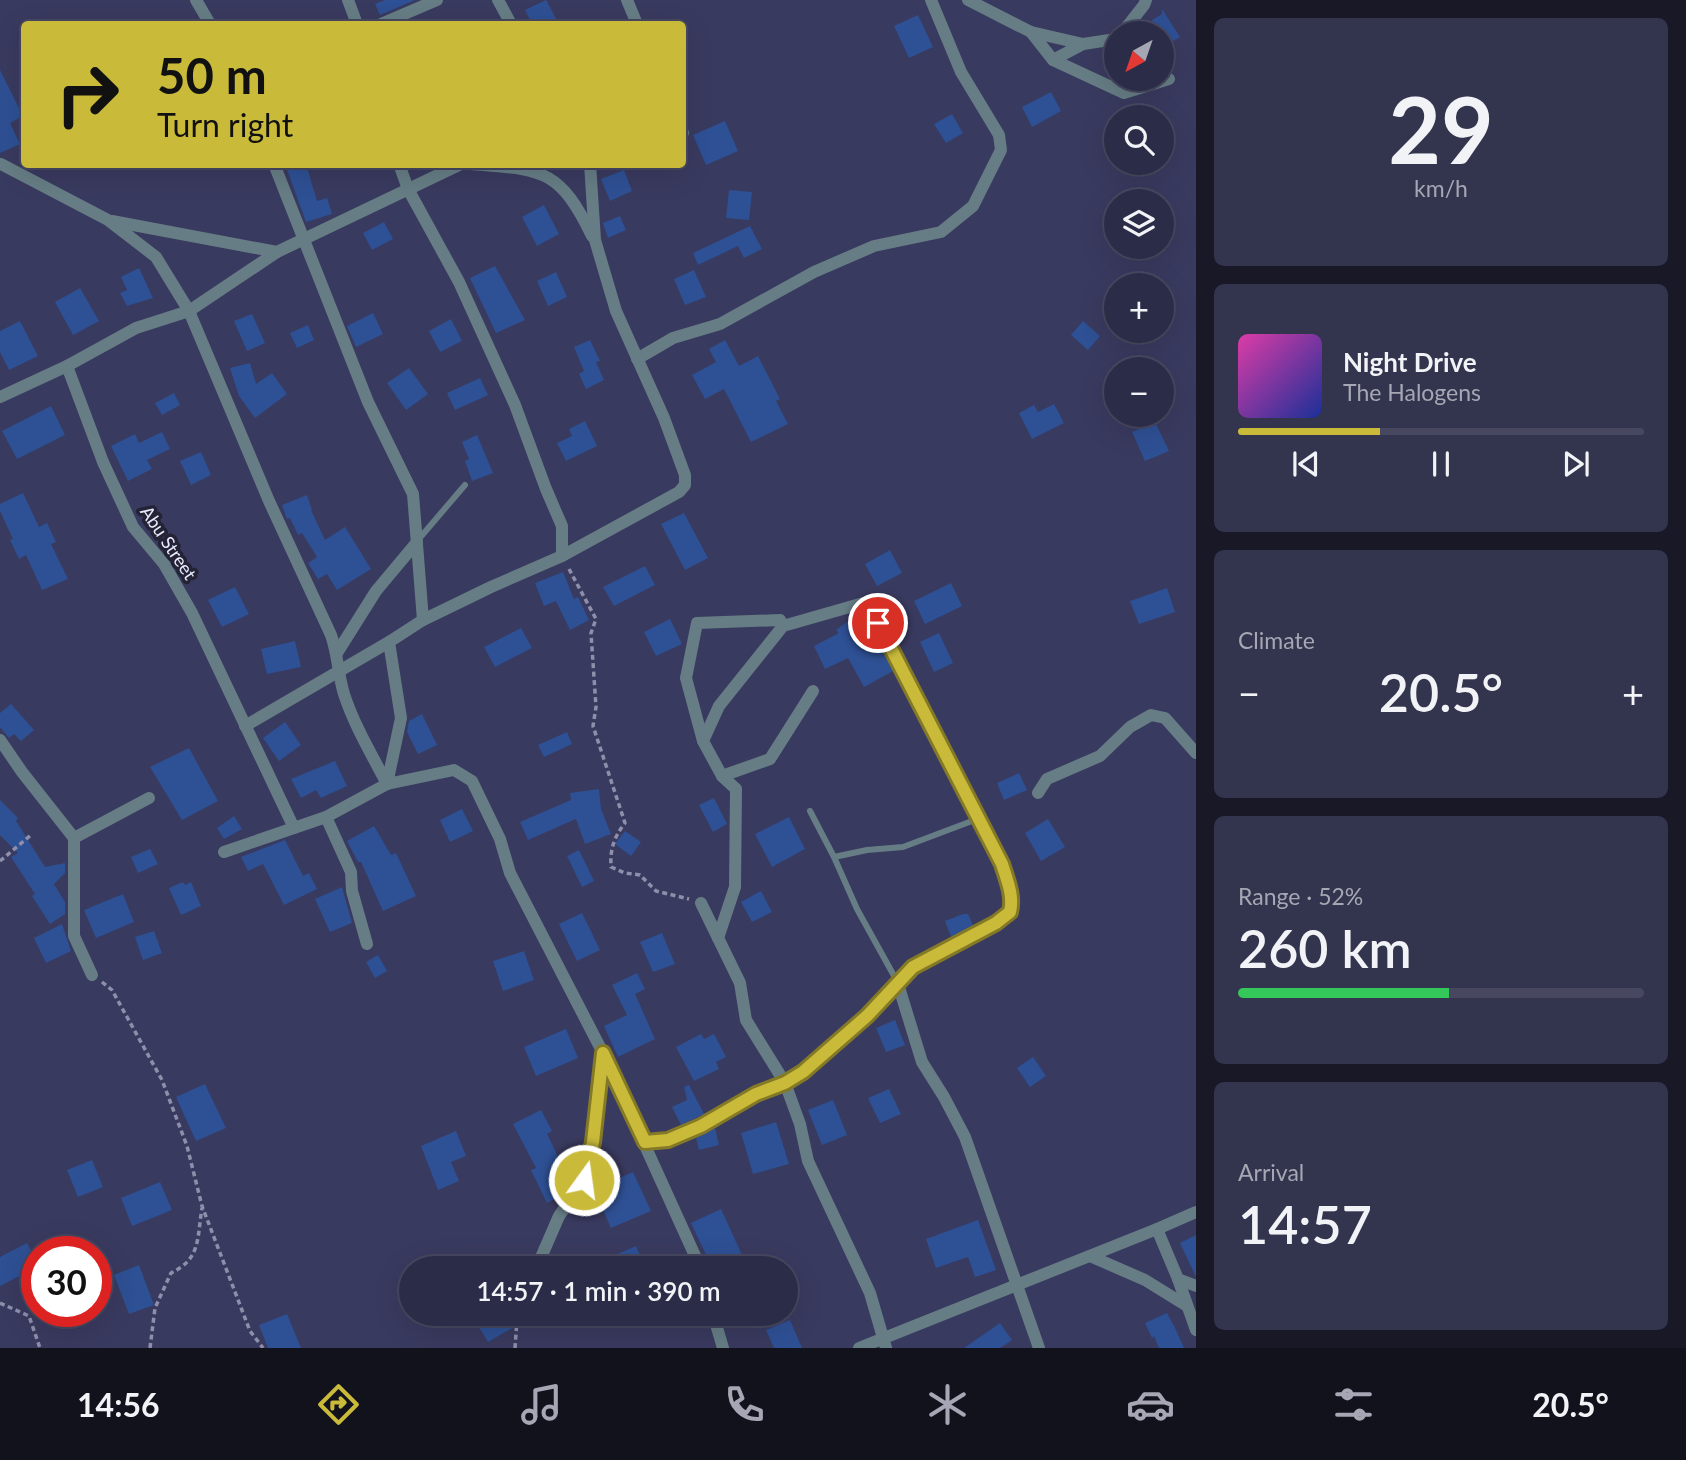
<!DOCTYPE html>
<html lang="en">
<head>
<meta charset="utf-8">
<style>
	body { margin:0; font-family:Lato,sans-serif; background:#33344e; color:#f1f3f6; height:100vh; display:flex; flex-direction:column; font-size:26px; white-space:nowrap }
	* { box-sizing:border-box; margin:0 }
	p { font-size:23px; color:#a6a7b4 }
	.icon { flex:none; width:38px; height:38px; fill:none; stroke:currentColor; stroke-width:2; stroke-linecap:round; stroke-linejoin:round }
	.map { position:relative; flex:1; overflow:hidden }
	.sheet { display:flex; flex-direction:column; gap:18px; padding:18px; background:#181827; width:490px }
	.sheet>* { flex:none }
	.banner { position:absolute; left:21px; top:21px; width:665px; height:147px; border-radius:7px; box-shadow:0 7px 28px #0002,0 0 0 2px #474860; background:#c9ba3a; color:#111; overflow:hidden }
	.needle { width:46px; rotate:220deg }
	.buttons { position:absolute; left:1104px; top:21px; display:grid; gap:14px }
	.buttons a { display:grid; place-items:center; width:70px; height:70px; border-radius:50%; background:#2b2c47; box-shadow:0 7px 28px #0002,0 0 0 2px #474860; font-size:35px }
	.speed { position:absolute; left:21px; top:1236px; display:flex; gap:14px; font-size:35px; font-weight:700; text-align:center }
	.speed>* { display:grid; place-content:center; width:91px; height:91px; border-radius:50%; background:#2b2c47; box-shadow:0 7px 28px #0002,0 0 0 2px #474860; line-height:1 }
	.speed .limit { border:10px solid #d22; background:#fff; color:#111 }
	.pin { position:absolute; display:grid; place-items:center; width:60px; height:60px; color:#fff; margin:-30px; border:4px solid #fff; border-radius:50%; box-shadow:0 2px 7px #0007 }
	.me { position:absolute; width:77px; margin:-38px; rotate:14deg; stroke-linejoin:round; filter:drop-shadow(0 0 5px #0008) }
	.turn { display:flex; align-items:center; gap:24px; height:147px; padding:0 21px; font-size:32px }
	.turn .icon { width:91px; height:91px; stroke-width:2.5 }
	.turn b { display:block; font-size:49px; line-height:60px }
	.big { font-size:52px; font-weight:600; line-height:1.1 }
	.sheet .card { flex:1; display:flex; flex-direction:column; justify-content:center; gap:10px; min-width:0; padding:0 24px; border-radius:10px; background:#33344e }
	.sheet .dial { align-items:center; gap:0 }
	.dial b { font-size:91px; line-height:1 }
	.song { display:flex; align-items:center; gap:21px }
	.cover { width:84px; height:84px; border-radius:10px; background:linear-gradient(135deg,hsl(320 70% 55%),hsl(230 70% 35%)) }
	.played { height:7px; border-radius:4px; background:linear-gradient(90deg,#c9ba3a 35%,#474860 35%) }
	.keys { display:flex; justify-content:space-around; direction:ltr }
	.heat { display:flex; justify-content:space-between; align-items:center; font-size:38px; direction:ltr }
	.charge { height:10px; border-radius:5px; background:linear-gradient(90deg,#34c759 52%,#474860 0) }
	.trip { position:absolute; left:399px; top:1256px; width:399px; height:70px; border-radius:35px; background:#2b2c47; box-shadow:0 7px 28px #0002,0 0 0 2px #474860; font-weight:600; line-height:70px; text-align:center }
	.menu { display:flex; height:112px; justify-content:space-around; align-items:center; background:#11121c; color:#a6a7b4 }
	.menu .icon { width:49px; height:49px }
	.menu .selected { color:#c9ba3a }
	.menu b { font-size:32px; color:#f1f3f6 }
	main { display:flex; flex:1; min-height:0 }
	.map>svg:first-child { display:block }
	.building { fill:#2e5094 }
	.lines { fill:none; stroke-linecap:round; stroke-linejoin:round }
	.path { stroke:#8e8fab; stroke-width:3.5; stroke-dasharray:5 3.5; stroke-linecap:butt }
	.service { stroke:#667d85; stroke-width:6 }
	.minor { stroke:#667d85; stroke-width:12 }
	.route-casing { stroke:#837926; stroke-width:18 }
	.route { stroke:#c9ba3a; stroke-width:12 }
	.labels { text-anchor:middle; stroke-width:7; stroke-linejoin:round; paint-order:stroke }
	.street-label { font-size:18px; fill:#e9eafd; stroke:#232335 }
</style>
</head>
<body>
<main>
<div class="map">
<svg width="1196" height="1348" viewBox="0 0 1196 1348">
	<rect width="100%" height="100%" fill="#393a5f"/>
	<g class="building">
		<polygon points="385,0 415,0 380,15 375,4"/>
		<polygon points="546,0 559,24 532,24 525,10"/>
		<polygon points="1162,9 1180,37 1162,48 1162,33 1150,33 1144,25 1162,14"/>
		<polygon points="918,15 933,47 909,58 894,26"/>
		<polygon points="0,70 23,116 10,123 20,144 0,153"/>
		<polygon points="1051,92 1061,111 1032,127 1022,107"/>
		<polygon points="952,114 963,133 946,143 934,124"/>
		<polygon points="725,121 738,151 706,165 693,135"/>
		<polygon points="285,164 306,164 317,201 327,198 332,214 306,222"/>
		<polygon points="624,170 632,191 610,201 601,179"/>
		<polygon points="729,190 752,192 749,220 726,218"/>
		<polygon points="544,205 559,234 537,246 522,217"/>
		<polygon points="620,216 626,230 608,238 603,223"/>
		<polygon points="384,222 393,239 372,250 363,233"/>
		<polygon points="750,226 762,249 744,258 738,246 698,265 693,253"/>
		<polygon points="495,266 525,320 496,333 470,278"/>
		<polygon points="139,268 153,298 127,306 120,293 127,290 121,277"/>
		<polygon points="694,270 706,297 685,305 674,279"/>
		<polygon points="556,272 567,297 548,306 537,281"/>
		<polygon points="80,288 99,321 73,335 55,302"/>
		<polygon points="373,313 383,334 356,347 347,326"/>
		<polygon points="252,314 265,343 247,351 234,321"/>
		<polygon points="451,319 462,341 440,352 429,331"/>
		<polygon points="20,321 38,356 9,370 0,352 0,331"/>
		<polygon points="1083,321 1100,336 1088,350 1071,335"/>
		<polygon points="308,325 314,340 297,348 290,333"/>
		<polygon points="590,340 600,361 596,362 604,380 586,389 579,374 584,371 574,347"/>
		<polygon points="725,340 739,366 758,356 780,399 776,401 788,424 751,442 724,389 705,399 692,375 716,362 709,349"/>
		<polygon points="250,363 256,384 272,373 287,394 255,418 239,396 230,368"/>
		<polygon points="409,368 428,394 406,410 387,383"/>
		<polygon points="480,378 488,395 455,410 447,393"/>
		<polygon points="174,393 180,405 162,415 155,403"/>
		<polygon points="1054,404 1064,423 1032,439 1019,413 1034,405 1038,412"/>
		<polygon points="51,406 65,435 17,459 2,431"/>
		<polygon points="585,421 597,446 566,461 557,443 572,436 569,429"/>
		<polygon points="1155,422 1169,451 1145,461 1132,432"/>
		<polygon points="162,432 170,449 147,460 152,469 128,481 111,446 135,434 139,443"/>
		<polygon points="477,435 493,473 472,481 465,461 469,459 462,442"/>
		<polygon points="201,452 211,475 191,485 180,461"/>
		<polygon points="23,493 39,527 47,523 56,542 51,544 68,579 42,590 26,555 19,559 10,540 13,539 0,511 0,504"/>
		<polygon points="307,495 312,510 311,510 325,540 345,527 371,569 337,590 327,574 318,579 308,563 317,557 302,533 298,535 290,518 287,519 282,505"/>
		<polygon points="684,513 708,558 685,570 661,524"/>
		<polygon points="890,550 902,573 877,586 865,564"/>
		<polygon points="645,566 655,585 614,606 603,587"/>
		<polygon points="563,572 574,599 578,597 589,620 570,630 556,601 544,606 535,583"/>
		<polygon points="951,583 962,606 925,624 914,601"/>
		<polygon points="235,587 249,614 222,627 208,600"/>
		<polygon points="1167,588 1175,612 1139,624 1130,601"/>
		<polygon points="858,614 869,627 893,671 864,687 848,658 825,669 814,646 839,633 836,630"/>
		<polygon points="670,619 682,644 656,656 644,632"/>
		<polygon points="521,628 532,648 495,667 484,647"/>
		<polygon points="939,633 953,663 934,672 920,642"/>
		<polygon points="295,641 301,667 267,674 261,649"/>
		<polygon points="11,704 34,730 21,741 14,734 9,738 0,727 0,713"/>
		<polygon points="422,714 437,745 418,754 407,732 409,721"/>
		<polygon points="285,722 301,745 279,761 263,738"/>
		<polygon points="567,732 572,744 544,757 538,745"/>
		<polygon points="189,748 218,801 182,820 150,767"/>
		<polygon points="335,761 347,786 321,798 316,790 301,798 291,779"/>
		<polygon points="1019,773 1027,790 1004,800 997,783"/>
		<polygon points="599,789 601,809 611,834 585,844 576,819 528,840 520,822 571,800 570,793"/>
		<polygon points="714,798 727,824 713,832 699,805"/>
		<polygon points="0,800 18,818 16,821 45,867 65,863 65,873 54,884 65,902 65,914 50,924 32,896 35,894 11,857 18,853 0,835"/>
		<polygon points="462,809 473,831 450,842 440,820"/>
		<polygon points="234,816 242,829 224,839 217,828"/>
		<polygon points="789,817 805,849 772,867 755,834"/>
		<polygon points="1048,819 1065,847 1041,861 1025,833"/>
		<polygon points="374,826 391,855 396,853 416,896 383,911 361,862 358,862 347,841"/>
		<polygon points="625,831 641,842 631,856 615,844"/>
		<polygon points="285,840 303,876 309,873 317,889 284,905 263,864 248,871 241,857"/>
		<polygon points="150,849 158,864 138,873 131,857"/>
		<polygon points="579,850 594,881 582,887 567,856"/>
		<polygon points="183,882 185,885 191,882 201,906 181,915 169,888"/>
		<polygon points="342,887 352,923 330,932 315,899"/>
		<polygon points="761,891 772,912 752,922 741,902"/>
		<polygon points="123,894 134,922 96,938 84,910"/>
		<polygon points="582,913 600,950 577,961 559,924"/>
		<polygon points="963,914 968,914 973,925 951,937 945,921"/>
		<polygon points="62,924 71,951 46,963 34,938"/>
		<polygon points="154,931 162,953 143,960 135,937"/>
		<polygon points="662,933 675,964 653,972 640,942"/>
		<polygon points="524,951 534,980 503,991 493,961"/>
		<polygon points="378,955 387,971 375,978 366,962"/>
		<polygon points="637,973 645,989 635,994 655,1039 618,1057 604,1026 627,1015 612,985"/>
		<polygon points="895,1020 905,1045 886,1052 876,1028"/>
		<polygon points="566,1029 578,1058 536,1076 524,1047"/>
		<polygon points="701,1034 704,1039 714,1034 726,1057 716,1062 719,1069 694,1081 676,1047"/>
		<polygon points="1033,1057 1046,1076 1030,1087 1017,1068"/>
		<polygon points="205,1084 226,1128 196,1141 176,1097"/>
		<polygon points="689,1085 704,1114 681,1125 672,1107 687,1100 684,1087"/>
		<polygon points="889,1089 901,1114 880,1123 868,1098"/>
		<polygon points="833,1100 847,1135 822,1145 808,1110"/>
		<polygon points="541,1110 552,1131 547,1134 571,1183 563,1194 547,1203 531,1170 536,1168 513,1124"/>
		<polygon points="776,1122 789,1164 753,1174 741,1133"/>
		<polygon points="715,1128 719,1145 699,1150 696,1138"/>
		<polygon points="456,1131 466,1156 451,1162 459,1181 438,1190 421,1146"/>
		<polygon points="92,1160 103,1187 78,1197 67,1170"/>
		<polygon points="633,1172 651,1211 611,1228 594,1189"/>
		<polygon points="160,1182 172,1210 132,1226 121,1198"/>
		<polygon points="721,1209 738,1246 748,1269 713,1269 691,1223"/>
		<polygon points="978,1220 996,1270 975,1277 968,1257 936,1268 926,1239"/>
		<polygon points="1196,1235 1196,1277 1180,1243"/>
		<polygon points="27,1243 37,1262 37,1267 0,1286 0,1257"/>
		<polygon points="636,1246 646,1269 619,1269 613,1256"/>
		<polygon points="139,1265 154,1305 129,1314 114,1275"/>
		<polygon points="1167,1313 1176,1330 1184,1348 1159,1348 1154,1336 1152,1338 1145,1323"/>
		<polygon points="287,1314 301,1348 268,1348 259,1325"/>
		<polygon points="490,1314 507,1314 514,1327 488,1342 476,1322"/>
		<polygon points="790,1320 802,1348 774,1348 766,1330"/>
		<polygon points="1000,1323 1012,1340 1000,1348 964,1348"/>
	</g>
	<g class="lines">
		<g class="path">
			<path d="M569,569l27,50 -5,14 5,74 -3,19 32,97c-11,14 -15,26 -14,44l14,6 15,2 16,16 33,8"/>
			<polyline points="0,861 31,835"/>
			<polyline points="102,982 112,990 162,1080 187,1146 202,1206 250,1331 263,1348"/>
			<polyline points="0,1303 29,1316 40,1348"/>
			<path d="M150,1348l5,-40 16,-35c30,-14 26,-35 31,-65"/>
			<polyline points="515,1348 517,1319 523,1314"/>
		</g>
		<g class="service">
			<polyline points="418,540 465,485"/>
			<polyline points="810,811 834,857 857,909 898,983"/>
			<polyline points="834,857 867,850 903,847 980,818"/>
		</g>
		<g class="minor">
			<polyline points="196,0 210,24"/>
			<polyline points="348,0 357,24"/>
			<polyline points="498,0 511,24"/>
			<polyline points="627,0 637,24"/>
			<polyline points="968,0 1031,32 1053,60 1124,93 1169,79"/>
			<polyline points="381,24 437,0"/>
			<polyline points="1031,32 1083,44"/>
			<polyline points="1122,33 1144,5 1146,0"/>
			<polyline points="1053,60 1083,44 1116,39"/>
			<polyline points="682,132 683,133"/>
			<path d="M1,164l107,56 48,37 33,54 80,190 62,134c7,20 7,40 13,59 10,31 28,61 43,90l-61,33 -102,35"/>
			<polyline points="274,164 368,402 413,494 423,620"/>
			<polyline points="399,164 408,189 459,282 515,405 546,489 562,526 562,556"/>
			<path d="M471,164c70,6 88,3 121,72"/>
			<polyline points="112,221 277,252"/>
			<polyline points="637,359 673,338 720,324 814,272 874,246 941,232 973,206 1001,150 999,135 961,72 931,0"/>
			<polyline points="67,366 103,462 133,527 164,564 192,613 294,828"/>
			<polyline points="0,397 67,366 136,328 189,311 277,252 461,164"/>
			<polyline points="337,653 376,591 417,542"/>
			<polyline points="245,726 389,642"/>
			<polyline points="0,740 22,772 74,838"/>
			<polyline points="703,741 686,678 697,623 780,620 783,626"/>
			<polyline points="722,776 770,759 813,691"/>
			<polyline points="1038,793 1047,779 1100,756 1130,727 1151,715 1165,718 1196,753"/>
			<polyline points="326,817 351,872 352,891 367,944"/>
			<polyline points="701,903 740,983 746,1020 785,1083 800,1124 808,1161 870,1293 886,1348"/>
			<polyline points="92,975 74,936 74,838 149,798"/>
			<polyline points="898,984 922,1062 944,1097 965,1137 1039,1348"/>
			<polyline points="603,1053 701,1269"/>
			<path d="M645,1142l23,-2 33,-14 55,-32 29,-11 18,-11 64,-56 46,-49 83,-44 14,-11c3,-16 -3,-32 -8,-48l-135,-262 -84,24 -64,80 -16,35 19,35 14,13 -1,98 -17,51"/>
			<polyline points="1157,1229 1196,1212"/>
			<polyline points="1090,1256 1145,1280 1187,1306"/>
			<polyline points="536,1269 559,1216 584,1180 593,1142 603,1053 510,873 500,839 472,781 454,770 387,784 401,718 389,642 423,620 491,587 562,556 679,492 685,485 685,475 664,418 616,311 595,240 590,164"/>
			<polyline points="1178,1279 1196,1330"/>
			<polyline points="713,1314 723,1348"/>
			<polyline points="859,1348 1157,1229 1178,1279 1196,1286"/>
		</g>
	</g>
	<g class="lines">
		<g class="route-casing">
			<path id="route" d="M584,1180l9,-38 10,-89 42,89 23,-2 33,-14 55,-32 29,-11 18,-11 64,-56 46,-49 83,-44 14,-11c4,-16 -3,-32 -8,-48l-124,-241"/>
		</g>
		<use href="#route" class="route"/>
	</g>
	<g class="labels">
		<g class="street-label">
			<text transform="translate(168 543) rotate(56)" y="6">Abu Street</text>
		</g>
	</g>
</svg>
<div class="buttons">
<a><svg class="needle" viewBox="-14 -14 28 28"><path d="M0-13l5 13h-10z" fill="#e53935"/><path d="M0 13l5-13h-10z" fill="#a6a7b4"/></svg></a>
<a><svg class="icon" aria-label="search" viewBox="0 0 24 24"><circle cx="10" cy="10" r="6"/><path d="M15 15l6 6"/></svg></a>
<a><svg class="icon" aria-label="layers" viewBox="0 0 24 24"><path d="M12 4l9 5-9 5-9-5zM3 14l9 5 9-5"/></svg></a>
<a>+</a>
<a>−</a>
</div>
<div class="speed"><div class="limit">30</div></div>
<div class="pin" style="left:878px;top:623px;background:#d93025"><svg class="icon" aria-label="arrive" viewBox="0 0 24 24"><path d="M6 21V4h12l-3 4 3 4H6"/></svg></div>
<svg class="me" style="left:584px;top:1180px" viewBox="-20 -20 40 40"><circle r="17" fill="#c9ba3a" stroke="#fff" stroke-width="3"/><path d="M0-11L8 9 0 5-8 9z" fill="#fff"/></svg>
<div class="trip">14:57 · 1 min · 390 m</div>
<div class="banner">
<div class="turn"><svg class="icon" aria-label="right" viewBox="0 0 24 24"><path d="M7 20v-9h11M14 6l5 5-5 5"/></svg><div><b>50 m</b>Turn right</div></div>
</div>
</div>
<section class="sheet">
<div class="card dial"><b>29</b><p>km/h</p></div>
<div class="card">
<div class="song"><i class="cover"></i><div><b>Night Drive</b><p>The Halogens</p></div></div>
<div class="played"></div>
<div class="keys"><svg class="icon" aria-label="previous" viewBox="0 0 24 24"><path d="M18 5L8 12l10 7zM5 5v14"/></svg><svg class="icon" aria-label="pause" viewBox="0 0 24 24"><path d="M8 5v14M16 5v14"/></svg><svg class="icon" aria-label="next" viewBox="0 0 24 24"><path d="M6 5l10 7-10 7zM19 5v14"/></svg></div>
</div>
<div class="card"><p>Climate</p>
<div class="heat"><a>−</a><b class="big">20.5°</b><a>+</a></div>
</div>
<div class="card"><p>Range · 52%</p><b class="big">260 km</b><div class="charge"></div></div>
<div class="card"><p>Arrival</p><b class="big">14:57</b></div>
</section>
</main>
<nav class="menu">
<b>14:56</b>
<svg class="icon selected" aria-label="directions" viewBox="0 0 24 24"><path d="M12 3l9 9-9 9-9-9zM9 14v-3h6M13 9l2 2-2 2"/></svg>
<svg class="icon" aria-label="music" viewBox="0 0 24 24"><path d="M9 18V5l10-2v13"/><circle cx="6" cy="18" r="3"/><circle cx="16" cy="16" r="3"/></svg>
<svg class="icon" aria-label="phone" viewBox="0 0 24 24"><path d="M5 4h4l2 5-3 2q2 4 5 5l2-3 5 2v4C11 20 4 13 5 4z"/></svg>
<svg class="icon" aria-label="climate" viewBox="0 0 24 24"><path d="M12 3v18M4 7l16 10M4 17L20 7"/></svg>
<svg class="icon" aria-label="car" viewBox="0 0 24 24"><path d="M5 17H2v-5l4-1 3-4h7l3 4 3 1v5h-3M9 17h6M6 11h13"/><circle cx="7" cy="17" r="2"/><circle cx="17" cy="17" r="2"/></svg>
<svg class="icon" aria-label="filters" viewBox="0 0 24 24"><path d="M4 7h16M4 17h16"/><circle cx="9" cy="7" r="2"/><circle cx="15" cy="17" r="2"/></svg>
<b>20.5°</b>
</nav>
</body>
</html>
